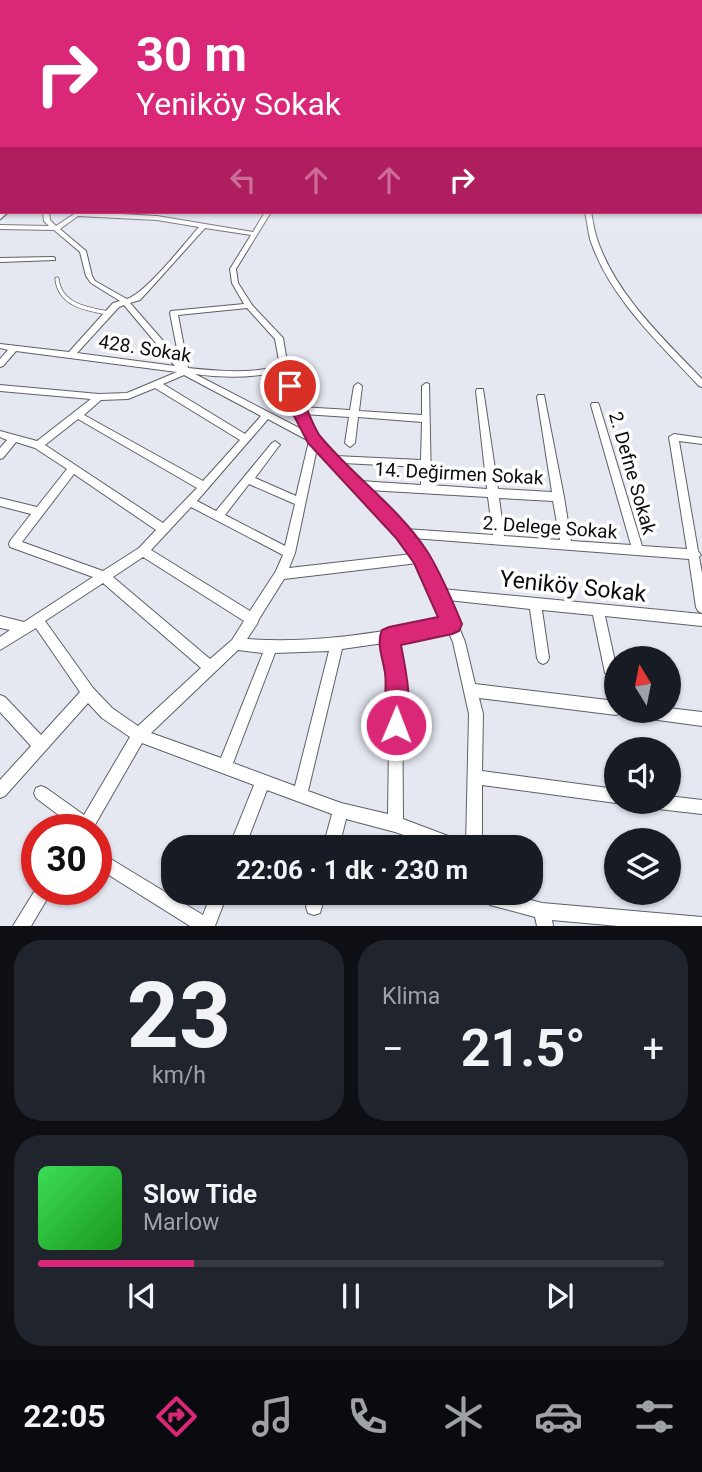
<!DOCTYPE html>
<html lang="tr">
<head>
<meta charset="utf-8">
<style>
	body { margin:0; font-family:Roboto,sans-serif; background:#20242c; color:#f1f3f6; height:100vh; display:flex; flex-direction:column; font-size:26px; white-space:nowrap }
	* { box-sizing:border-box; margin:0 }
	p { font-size:23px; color:#9ea1a6 }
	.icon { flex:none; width:38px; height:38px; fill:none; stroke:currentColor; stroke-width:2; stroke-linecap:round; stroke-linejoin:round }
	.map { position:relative; height:926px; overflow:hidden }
	.panel { display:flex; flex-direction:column; gap:14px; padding:14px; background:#0d0f14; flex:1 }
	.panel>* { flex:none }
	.guide { position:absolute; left:0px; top:0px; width:704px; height:214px; box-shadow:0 2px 5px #0004; background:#db2777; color:#fff; overflow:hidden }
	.needle { width:46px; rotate:350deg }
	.fabs { position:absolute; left:604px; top:646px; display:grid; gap:14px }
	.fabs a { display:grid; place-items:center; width:77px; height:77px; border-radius:50%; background:#171b24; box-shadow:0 2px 5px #0004; font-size:35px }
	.speed { position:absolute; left:21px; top:814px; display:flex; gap:14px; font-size:35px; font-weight:700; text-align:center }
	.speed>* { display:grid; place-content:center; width:91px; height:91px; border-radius:50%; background:#171b24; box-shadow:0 2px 5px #0004; line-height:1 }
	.speed .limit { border:10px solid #d22; background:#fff; color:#111 }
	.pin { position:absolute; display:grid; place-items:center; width:60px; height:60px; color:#fff; margin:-30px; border:4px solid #fff; border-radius:50%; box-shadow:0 2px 7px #0007 }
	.me { position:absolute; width:77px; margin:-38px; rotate:1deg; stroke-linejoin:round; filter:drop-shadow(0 0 5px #0008) }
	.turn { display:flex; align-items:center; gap:24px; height:147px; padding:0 21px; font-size:32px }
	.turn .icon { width:91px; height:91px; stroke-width:2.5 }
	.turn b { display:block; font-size:49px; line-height:60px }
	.lanes { display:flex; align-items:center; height:66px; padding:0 21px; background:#0003; justify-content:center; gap:35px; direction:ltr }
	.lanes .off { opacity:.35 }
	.big { font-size:52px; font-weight:700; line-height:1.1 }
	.panel .card { flex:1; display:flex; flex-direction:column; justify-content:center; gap:10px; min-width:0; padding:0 24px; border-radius:28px; background:#20242c }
	.panel .dial { align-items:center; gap:0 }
	.dial b { font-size:91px; line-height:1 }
	.song { display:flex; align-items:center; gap:21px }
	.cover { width:84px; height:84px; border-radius:10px; background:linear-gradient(135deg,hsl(130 70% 55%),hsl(120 70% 35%)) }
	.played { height:7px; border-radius:4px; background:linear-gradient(90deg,#db2777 25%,#363941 25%) }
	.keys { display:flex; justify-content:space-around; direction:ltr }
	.heat { display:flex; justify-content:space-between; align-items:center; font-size:38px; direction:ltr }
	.panel .tiles { flex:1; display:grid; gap:14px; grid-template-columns:1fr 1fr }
	.card:last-child { grid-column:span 2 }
	.trip { position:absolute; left:161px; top:835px; width:382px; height:70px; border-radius:28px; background:#171b24; box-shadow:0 2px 5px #0004; font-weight:700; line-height:70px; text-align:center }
	.dock { display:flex; height:112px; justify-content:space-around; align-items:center; background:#090b0e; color:#9ea1a6 }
	.dock .icon { width:49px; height:49px }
	.dock .current { color:#db2777 }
	.dock b { font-size:32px; color:#f1f3f6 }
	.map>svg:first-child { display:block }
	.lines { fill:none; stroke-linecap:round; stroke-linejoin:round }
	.lane-casing { stroke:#5e6068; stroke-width:5 }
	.street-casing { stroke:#5e6068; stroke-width:2 }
	.secondary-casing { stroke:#5e6068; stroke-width:3 }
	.lane { stroke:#fff; stroke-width:3.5 }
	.street { fill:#fff; fill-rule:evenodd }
	.secondary { fill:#fff; fill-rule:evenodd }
	.route { fill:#db2777; stroke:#8e194d; stroke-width:2 }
	.labels { text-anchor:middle; stroke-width:7; stroke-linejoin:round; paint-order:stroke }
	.street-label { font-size:19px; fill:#0b0c0f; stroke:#fff }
	.near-street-label { font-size:23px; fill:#0b0c0f; stroke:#fff }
</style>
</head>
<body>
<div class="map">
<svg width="702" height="926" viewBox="0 0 702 926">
	<rect width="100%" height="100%" fill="#e5e7f1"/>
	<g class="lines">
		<g class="lane-casing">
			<path id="lane" d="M57,279c3,26 29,30 51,34"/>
		</g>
		<g class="street-casing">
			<g id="street">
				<rect x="0" y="125" width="2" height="3"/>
				<rect x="0" y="139" width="2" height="2"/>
				<rect x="0" y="147" width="2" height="3"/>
				<path d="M43,212h6l1,8 6,6 21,-14h6l74,4 96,16 12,-20h6l-35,57 2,14 14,22 31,33 5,30 13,39 49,3 4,-24 4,-3 4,3 -3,25 63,4v-29l4,-3 3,1 2,101 56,4 -11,-98 1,-2h6l15,100 54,3 -15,-95 1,-2h6l20,102 7,44 60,4 -40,-140 1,-2h6l1,2 43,141 45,3 -18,-112 5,-3 28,4v6l-23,-3 19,110 3,4 -2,2 3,16v40l-4,-2 -2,-4 -7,-48 -276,-21 12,16 17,35 260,25v12l-97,-10 11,50 -1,7 -5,1 -5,-1 -1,-5 -11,-53 -51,-5 7,48 -2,4 -4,2 -4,-2 -2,-4 -7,-49 -82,-9 17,42 10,42 141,17v9h6l-1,3 -5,2 -137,-17 4,16 -1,57 134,18v13h5l-5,1 -134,-18v62h-44l-43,-15 -49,-13 -7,28h-16l9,-33 -65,-24 -22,57h-16l25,-62 -112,-42 -50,87h-16v-2l-40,-30 -2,-5 2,-5 5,-2 5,2 38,27 46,-78 -28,-19 -14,-15 -83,93 -5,2v-18l31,-34 -31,-34v-17l5,2 36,38 39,-43 -44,-64 -36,22v-13l10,-7 -10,-2v-12l24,6 69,-45 -83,-30 -1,-3 1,-3 21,-27 -31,-8v-8l37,9 30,-38 -32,-21 -19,-6 -13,16 -3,1v-11l7,-8 -7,-3v-6l37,10 54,-42 -91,-8v-6l99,9 28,-1 50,-21 -161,-21 -13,15 -3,1v-8l8,-9 -8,-2v-4l69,8 44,-49 7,-2 -29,-18 -5,-7 -6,-24 -26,-22 -54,-1v-4l49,1 -5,-5zM78,216l79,4 42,7c-15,17 -53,66 -72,72l-32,-18 -3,-5 -6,-25 -26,-22zM205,228l46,7 -21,34 2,14 12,21 -73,7 -1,2 9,46 -49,-56 10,-3 11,-12zM124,305l51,61 -98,-13 42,-46zM247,308l28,31 5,27c-30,8 -62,5 -92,2l-10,-53zM281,371l13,39 11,21 -110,-57c28,4 59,4 86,-3zM184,375l77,41 -16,18 -82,-50zM155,388l85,52 -37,41 -119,-66 17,-15 27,-1zM304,414l45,3 -4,26 5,4 5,-4 3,-26 64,5 -1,38 -86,-4 -18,-19zM78,419l119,69 -34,35 -118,-78zM268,419l41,22 -13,55 -41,-18 23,-31 2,-2 -5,-4 -3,2 -56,68 -19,-10zM317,448l9,10 1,4 3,1 68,73 14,18 -123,14 6,-15zM343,463l78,4v18l-61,-4zM74,474l82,56 -17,18 -36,23 -81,-29zM249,484l46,20 -10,42 -60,-31zM368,490l120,7 5,38 -88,-6zM499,498l54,3 7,39 -56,-4zM191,507l92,48 -7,16 -26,40 -99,-61zM143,557l101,64 -12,19 -22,19 -97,-82zM418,563l26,57c-66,13 -131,24 -197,19l10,-15 2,-5 25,-40zM103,583l98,85 -63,58 -26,-18 -19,-20 -48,-67zM448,631l5,11 16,72 -3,132 -2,-4 -61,-23 -1,-143 -6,-35zM384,643l6,33 -2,138 -47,-11 -33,-12 34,-142zM238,650l25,3 -42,105 -70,-25zM329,651l-34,135 -62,-23 42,-110z"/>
				<path d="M585,212h6c2,9 3,18 6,27 19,56 65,98 105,140v8l-3,-1c-41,-44 -90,-89 -109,-147 -2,-9 -3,-18 -5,-27z"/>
				<polygon points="53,257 55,258 55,260 0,262 0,258"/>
				<polygon points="668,708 702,712 702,726 636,717 631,715 629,710 668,710"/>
				<polygon points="668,796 702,800 702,814 658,809 653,807 651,802 668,802"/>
				<polygon points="96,850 203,915 212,892 228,892 215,926 190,926 96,867"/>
				<polygon points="37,887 37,889 53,889 31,926 13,926"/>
				<polygon points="310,892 326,892 320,913 314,915 308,913 306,907"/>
				<polygon points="485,892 502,892 542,903 702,917 702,926 618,926 552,920 553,926 537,926 535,917 490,905"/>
			</g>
		</g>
		<g class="secondary-casing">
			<g id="secondary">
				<rect x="0" y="166" width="2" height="4"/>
				<polygon points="2,210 8,212 0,219 0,211"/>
			</g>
		</g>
		<use href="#lane" class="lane"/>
		<use href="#street" class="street"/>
		<use href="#secondary" class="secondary"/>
	</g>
	<linearGradient id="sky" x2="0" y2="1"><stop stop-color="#8bb2f0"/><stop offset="0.48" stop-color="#f3f4f9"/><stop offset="1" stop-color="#f3f4f9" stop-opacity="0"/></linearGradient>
	<rect width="702" height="251" fill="url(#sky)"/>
	<path class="route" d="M290,381c10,3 21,44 30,55 33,40 78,71 107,115 14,22 25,49 35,73l-3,7 -7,3 -51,11c5,26 13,63 3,88l-8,4 -8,-4c-8,-18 0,-40 -3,-60 -2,-14 -9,-30 -3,-43l7,-3 49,-10 -24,-54 -18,-25 -88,-95 -17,-33 -8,-24z"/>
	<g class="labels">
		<g class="street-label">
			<text transform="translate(145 348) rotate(9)" y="7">428. Sokak</text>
			<text transform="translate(459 473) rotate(3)" y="7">14. Değirmen Sokak</text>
			<text transform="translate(633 473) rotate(74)" y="7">2. Defne Sokak</text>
			<text transform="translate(550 527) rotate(4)" y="7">2. Delege Sokak</text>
		</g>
		<g class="near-street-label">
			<text transform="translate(573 586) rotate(6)" y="8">Yeniköy Sokak</text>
		</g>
	</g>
</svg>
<div class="fabs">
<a><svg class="needle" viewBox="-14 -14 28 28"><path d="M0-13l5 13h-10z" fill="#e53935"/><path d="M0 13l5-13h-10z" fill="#9ea1a6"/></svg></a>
<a><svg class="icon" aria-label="sound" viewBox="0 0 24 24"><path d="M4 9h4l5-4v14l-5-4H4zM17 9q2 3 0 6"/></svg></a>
<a><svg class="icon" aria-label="layers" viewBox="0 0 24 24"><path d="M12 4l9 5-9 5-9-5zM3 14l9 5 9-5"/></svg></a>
</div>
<div class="speed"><div class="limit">30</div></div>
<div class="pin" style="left:290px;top:386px;background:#d93025"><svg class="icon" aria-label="arrive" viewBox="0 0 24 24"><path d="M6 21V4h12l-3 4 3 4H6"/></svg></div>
<svg class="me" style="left:396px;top:725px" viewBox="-20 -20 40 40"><circle r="17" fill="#db2777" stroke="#fff" stroke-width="3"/><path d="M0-11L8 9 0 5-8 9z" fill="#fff"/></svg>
<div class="trip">22:06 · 1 dk · 230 m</div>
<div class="guide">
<div class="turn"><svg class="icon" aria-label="right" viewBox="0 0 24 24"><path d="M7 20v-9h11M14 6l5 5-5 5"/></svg><div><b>30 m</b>Yeniköy Sokak</div></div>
<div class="lanes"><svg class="icon off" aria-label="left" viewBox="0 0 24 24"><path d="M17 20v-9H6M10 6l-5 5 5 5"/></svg><svg class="icon off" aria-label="ahead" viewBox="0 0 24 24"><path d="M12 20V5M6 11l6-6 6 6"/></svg><svg class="icon off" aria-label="ahead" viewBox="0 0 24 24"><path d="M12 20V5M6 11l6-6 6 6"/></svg><svg class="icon" aria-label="right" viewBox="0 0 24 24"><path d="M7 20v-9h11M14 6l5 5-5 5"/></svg></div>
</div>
</div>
<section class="panel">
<div class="tiles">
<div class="card dial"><b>23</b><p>km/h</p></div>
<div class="card"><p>Klima</p>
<div class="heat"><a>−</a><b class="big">21.5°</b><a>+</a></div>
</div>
<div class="card">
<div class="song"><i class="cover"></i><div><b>Slow Tide</b><p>Marlow</p></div></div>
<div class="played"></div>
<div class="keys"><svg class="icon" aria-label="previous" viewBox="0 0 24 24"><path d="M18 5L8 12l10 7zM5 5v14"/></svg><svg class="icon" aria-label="pause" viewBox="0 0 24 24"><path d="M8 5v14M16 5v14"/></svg><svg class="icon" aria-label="next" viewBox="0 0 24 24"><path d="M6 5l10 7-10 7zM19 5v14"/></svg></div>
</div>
</div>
</section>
<nav class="dock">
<b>22:05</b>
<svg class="icon current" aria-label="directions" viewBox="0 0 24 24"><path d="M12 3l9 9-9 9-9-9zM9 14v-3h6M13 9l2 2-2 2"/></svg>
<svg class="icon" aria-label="music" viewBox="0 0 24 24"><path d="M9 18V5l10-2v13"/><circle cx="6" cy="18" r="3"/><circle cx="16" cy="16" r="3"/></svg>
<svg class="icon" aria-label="phone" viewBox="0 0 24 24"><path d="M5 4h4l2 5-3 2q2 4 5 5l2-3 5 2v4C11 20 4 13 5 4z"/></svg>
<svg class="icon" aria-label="climate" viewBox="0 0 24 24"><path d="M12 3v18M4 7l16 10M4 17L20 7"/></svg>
<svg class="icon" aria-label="car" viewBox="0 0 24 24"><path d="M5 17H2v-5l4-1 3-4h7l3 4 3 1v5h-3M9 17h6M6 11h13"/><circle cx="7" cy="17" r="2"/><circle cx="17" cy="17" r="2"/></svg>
<svg class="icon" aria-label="filters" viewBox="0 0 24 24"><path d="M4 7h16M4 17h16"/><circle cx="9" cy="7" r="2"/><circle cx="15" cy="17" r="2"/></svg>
</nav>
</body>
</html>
